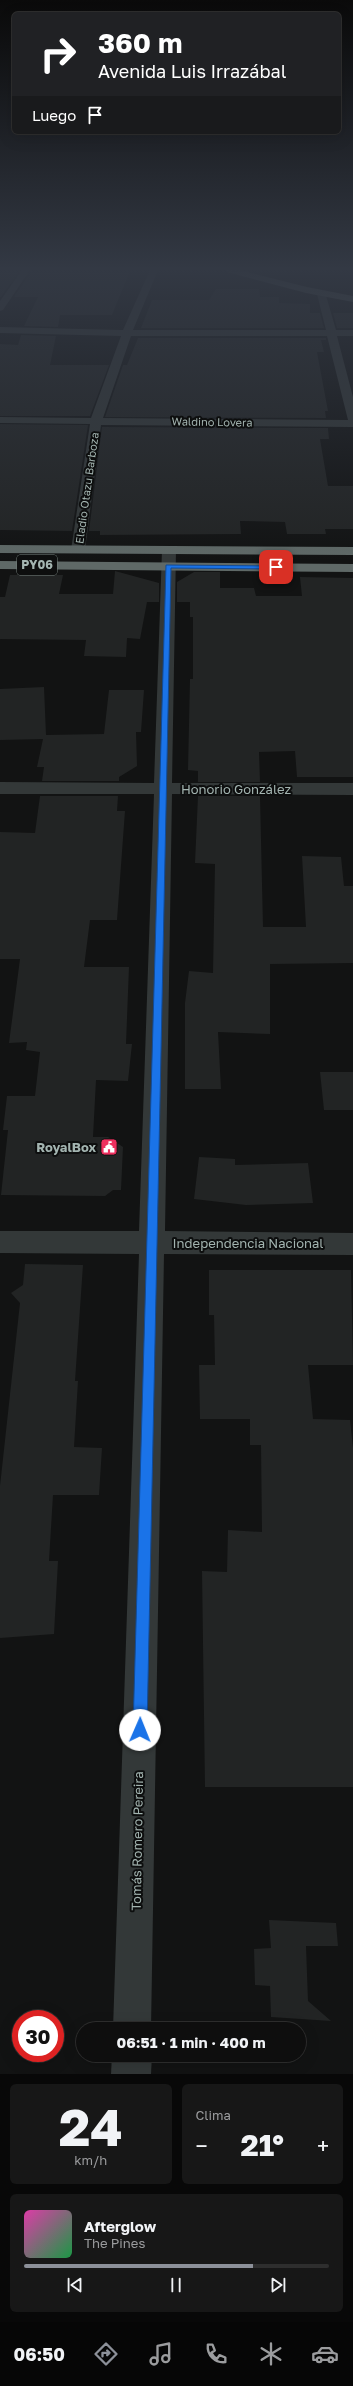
<!DOCTYPE html>
<html lang="es">
<head>
<meta charset="utf-8">
<style>
	body { margin:0; font-family:"Golos Text",sans-serif; background:#171717; color:#f1f3f6; height:100vh; display:flex; flex-direction:column; font-size:15px; white-space:nowrap }
	* { box-sizing:border-box; margin:0 }
	p { font-size:13px; color:#9b9c9e }
	.icon { flex:none; width:22px; height:22px; fill:none; stroke:currentColor; stroke-width:2; stroke-linecap:round; stroke-linejoin:round }
	.map { position:relative; height:2074px; overflow:hidden }
	.drawer { display:flex; flex-direction:column; gap:10px; padding:10px; background:#080808; flex:1 }
	.drawer>* { flex:none }
	.banner { position:absolute; left:12px; top:12px; width:329px; height:122px; border-radius:6px; box-shadow:0 4px 16px #0002,0 0 0 1px #2e2e2e; background:#202124; color:#fff; overflow:hidden }
	.speed { position:absolute; left:12px; top:2010px; display:flex; gap:8px; font-size:20px; font-weight:700; text-align:center }
	.speed>* { display:grid; place-content:center; width:52px; height:52px; border-radius:50%; background:#0e0e0e; box-shadow:0 4px 16px #0002,0 0 0 1px #2e2e2e; line-height:1 }
	.speed .limit { border:6px solid #d22; background:#fff; color:#111 }
	.pin { position:absolute; display:grid; place-items:center; width:34px; height:34px; color:#fff; margin:-17px; border-radius:8px; box-shadow:0 2px 6px #0006 }
	.me { position:absolute; width:44px; margin:-22px; rotate:1deg; stroke-linejoin:round; filter:drop-shadow(0 0 3px #0008) }
	.turn { display:flex; align-items:center; gap:14px; height:84px; padding:0 20px; font-size:18px }
	.turn .icon { width:52px; height:52px; stroke-width:2.5 }
	.turn b { display:block; font-size:28px; line-height:34px }
	.then { display:flex; align-items:center; height:38px; padding:0 20px; background:#0003; gap:8px; font-size:15px }
	.big { font-size:30px; font-weight:700; line-height:1.1 }
	.drawer .widget { flex:1; display:flex; flex-direction:column; justify-content:center; gap:6px; min-width:0; padding:0 14px; border-radius:6px; background:#171717 }
	.drawer .dial { align-items:center; gap:0 }
	.dial b { font-size:52px; line-height:1 }
	.song { display:flex; align-items:center; gap:12px }
	.cover { width:48px; height:48px; border-radius:6px; background:linear-gradient(135deg,hsl(320 70% 55%),hsl(140 70% 35%)) }
	.played { height:4px; border-radius:2px; background:linear-gradient(90deg,#8c9099 75%,#2e2e2e 75%) }
	.keys { display:flex; justify-content:space-around; direction:ltr }
	.heat { display:flex; justify-content:space-between; align-items:center; font-size:22px; direction:ltr }
	.drawer .tiles { flex:1; display:grid; gap:10px; grid-template-columns:1fr 1fr }
	.widget:last-child { grid-column:span 2 }
	.trip { position:absolute; left:76px; top:2022px; width:230px; height:40px; border-radius:20px; background:#0e0e0e; box-shadow:0 4px 16px #0002,0 0 0 1px #2e2e2e; font-weight:700; line-height:40px; text-align:center }
	.menu { display:flex; height:64px; justify-content:space-around; align-items:center; background:#060606; color:#9b9c9e }
	.menu .icon { width:28px; height:28px }
	.menu .on { color:#8c9099 }
	.menu b { font-size:18px; color:#f1f3f6 }
	.map>svg:first-child { display:block }
	.building { fill:#222424 }
	.lines { fill:none; stroke-linecap:round; stroke-linejoin:round }
	.street { fill:#333838; fill-rule:evenodd }
	.primary { fill:#4f5756; fill-rule:evenodd }
	.highway { fill:#5f6967; fill-rule:evenodd }
	.route { fill:#1a73e8; stroke:#114b97 }
	.labels { text-anchor:middle; stroke-width:4; stroke-linejoin:round; paint-order:stroke }
	.far-street-label { font-size:11px; fill:#a3b4b0; stroke:#0d0e0e }
	.shield { fill:#0d0e0e; stroke:#76827f; stroke-width:1 }
	.shield-label { font-size:12px; font-weight:bold; fill:#a3b4b0 }
	.street-label { font-size:13px; fill:#a3b4b0; stroke:#0d0e0e }
	.poi-label { font-size:13px; font-weight:bold; fill:#a3b4b0; stroke:#0d0e0e; text-anchor:end }
</style>
</head>
<body>
<div class="map">
<svg width="353" height="2074" viewBox="0 0 353 2074">
	<rect width="100%" height="100%" fill="#121313"/>
	<g class="building">
		<polygon points="88,272 129,273 112,315 60,315 58,327 24,326 38,297 14,297 30,273"/>
		<polygon points="0,273 18,273 1,297 0,297"/>
		<polygon points="216,289 259,289 260,297 279,297 279,303 310,304 310,313 320,313 324,328 141,328 152,300 209,300"/>
		<polygon points="333,313 353,313 353,328 337,328"/>
		<polygon points="21,335 56,336 50,365 109,365 90,416 0,416 0,344 18,345"/>
		<polygon points="138,338 326,338 326,340 321,340 324,352 317,352 328,411 325,411 326,418 105,417 123,365 127,365"/>
		<polygon points="0,424 88,425 72,531 0,530"/>
		<polygon points="102,427 328,428 329,439 320,439 328,486 353,486 353,529 325,529 326,534 287,534 285,522 240,521 241,534 100,535 100,531 89,531"/>
		<polygon points="115,571 159,583 159,602 147,602 140,639 127,638 126,657 84,656 86,640 0,639 0,597 5,597 10,575 63,575 59,594 113,594"/>
		<polygon points="194,572 220,572 220,588 254,588 256,596 302,596 300,577 353,578 353,777 297,777 295,751 259,752 260,782 198,782 198,771 188,770 190,679 193,679 193,617 190,617 190,602 177,602 177,582"/>
		<polygon points="44,687 46,735 104,734 109,690 144,690 141,732 136,732 137,766 119,777 119,781 42,781 44,767 37,767 43,739 0,740 0,689"/>
		<polygon points="40,796 118,796 117,811 125,811 117,920 90,920 84,967 129,967 126,1044 132,1044 128,1081 96,1080 93,1137 108,1137 123,1147 121,1190 113,1190 105,1196 1,1195 8,1130 3,1130 7,1096 35,1096 40,1052 26,1050 27,1042 9,1043 20,959 0,959 0,832 35,833"/>
		<polygon points="198,796 260,796 263,927 306,927 302,856 341,857 344,886 353,886 353,963 270,964 270,1034 218,1032 221,1089 185,1089 185,1003 189,971 213,973 215,864 195,863"/>
		<polygon points="320,1072 353,1072 353,1110 324,1110"/>
		<polygon points="199,1157 235,1159 235,1165 308,1163 313,1203 246,1205 194,1199"/>
		<polygon points="25,1264 83,1265 75,1381 78,1381 74,1447 102,1448 99,1495 53,1495 49,1561 58,1561 54,1634 0,1638 0,1486 20,1303 11,1293 23,1285"/>
		<polygon points="209,1270 351,1270 353,1365 308,1365 313,1419 350,1420 353,1448 353,1787 205,1787 202,1571 227,1572 228,1530 262,1532 261,1445 250,1445 250,1419 200,1419 199,1365 215,1365 214,1315 209,1315"/>
		<polygon points="269,1920 336,1923 338,1946 306,1946 308,2001 331,2021 271,2017 270,1986 255,1985 254,1949 271,1948"/>
	</g>
	<g class="lines">
		<g class="street">
			<polygon points="22,270 30,270 3,310 0,311 0,301"/>
			<path d="M150,270h8l-25,60h193l-9,-36 8,-2 11,38h17v6h-16l16,61v30l-252,-2 -16,125 -2,3h-10l-2,-3 19,-126 -90,-1v-6l91,1 30,-82 -121,-3v-6l123,3zM131,336h196l21,84 -245,-2z"/>
			<polygon points="169,546 176,550 172,783 353,783 353,795 172,794 165,1231 353,1233 353,1255 164,1254 151,2029 113,2029 139,1254 0,1253 0,1231 139,1231 154,794 0,794 0,782 154,783 162,550"/>
			<polygon points="112,2055 152,2055 151,2074 111,2074"/>
		</g>
		<polygon class="primary" points="226,270 239,270 307,287 353,296 353,302 306,293 227,272"/>
		<g class="highway">
			<polygon points="0,545 353,547 353,555 0,553"/>
			<polygon points="0,561 353,564 353,572 0,569"/>
		</g>
	</g>
	<linearGradient id="sky" x2="0" y2="1"><stop stop-color="#0a0a0a"/><stop offset="0.48" stop-color="#333944"/><stop offset="1" stop-color="#333944" stop-opacity="0"/></linearGradient>
	<rect width="353" height="560" fill="url(#sky)"/>
	<polygon class="route" points="166,565 276,566 279,567 276,569 171,568 147,1730 145,1735 140,1737 135,1735 133,1730"/>
	<defs>
		<g id="civic-square" transform="scale(0.9)"><rect x="-9" y="-9" width="18" height="18" rx="4" fill="#ee2f5e" stroke="#0d0e0e"/><path d="M-.6-6.5H3V-4.5H.6V-3L4-1V1h2V6H-6V1h2V-1L-.6-3ZM-1.2 2.5V6h2.4V2.5Z" fill="#fff"/></g>
	</defs>
	<g fill-rule="evenodd">
		<use href="#civic-square" x="109" y="1147"/>
	</g>
	<g class="labels">
		<g class="far-street-label">
			<text transform="translate(212 422) rotate(1)" y="4">Waldino Lovera</text>
			<text transform="translate(87 488) rotate(-82)" y="4">Eladio Otazu Barboza</text>
		</g>
		<rect class="shield" x="17" y="555" width="40" height="20" rx="3"/>
		<g class="shield-label">
			<text x="37" y="569">PY06</text>
		</g>
		<g class="street-label">
			<text x="236" y="794">Honorio González</text>
			<text x="248" y="1248">Independencia Nacional</text>
			<text transform="translate(137 1841) rotate(-89)" y="5">Tomás Romero Pereira</text>
		</g>
		<g class="poi-label">
			<text x="96" y="1152">RoyalBox</text>
		</g>
	</g>
</svg>
<div class="speed"><div class="limit">30</div></div>
<div class="pin" style="left:276px;top:567px;background:#d93025"><svg class="icon" aria-label="arrive" viewBox="0 0 24 24"><path d="M6 21V4h12l-3 4 3 4H6"/></svg></div>
<svg class="me" style="left:140px;top:1730px" viewBox="-20 -20 40 40"><circle r="19" fill="#fff"/><path d="M0-13L10 11 0 6-10 11z" fill="#1a73e8"/></svg>
<div class="trip">06:51 · 1 min · 400 m</div>
<div class="banner">
<div class="turn"><svg class="icon" aria-label="right" viewBox="0 0 24 24"><path d="M7 20v-9h11M14 6l5 5-5 5"/></svg><div><b>360 m</b>Avenida Luis Irrazábal</div></div>
<div class="then">Luego<svg class="icon" aria-label="arrive" viewBox="0 0 24 24"><path d="M6 21V4h12l-3 4 3 4H6"/></svg></div>
</div>
</div>
<section class="drawer">
<div class="tiles">
<div class="widget dial"><b>24</b><p>km/h</p></div>
<div class="widget"><p>Clima</p>
<div class="heat"><a>−</a><b class="big">21°</b><a>+</a></div>
</div>
<div class="widget">
<div class="song"><i class="cover"></i><div><b>Afterglow</b><p>The Pines</p></div></div>
<div class="played"></div>
<div class="keys"><svg class="icon" aria-label="previous" viewBox="0 0 24 24"><path d="M18 5L8 12l10 7zM5 5v14"/></svg><svg class="icon" aria-label="pause" viewBox="0 0 24 24"><path d="M8 5v14M16 5v14"/></svg><svg class="icon" aria-label="next" viewBox="0 0 24 24"><path d="M6 5l10 7-10 7zM19 5v14"/></svg></div>
</div>
</div>
</section>
<nav class="menu">
<b>06:50</b>
<svg class="icon on" aria-label="directions" viewBox="0 0 24 24"><path d="M12 3l9 9-9 9-9-9zM9 14v-3h6M13 9l2 2-2 2"/></svg>
<svg class="icon" aria-label="music" viewBox="0 0 24 24"><path d="M9 18V5l10-2v13"/><circle cx="6" cy="18" r="3"/><circle cx="16" cy="16" r="3"/></svg>
<svg class="icon" aria-label="phone" viewBox="0 0 24 24"><path d="M5 4h4l2 5-3 2q2 4 5 5l2-3 5 2v4C11 20 4 13 5 4z"/></svg>
<svg class="icon" aria-label="climate" viewBox="0 0 24 24"><path d="M12 3v18M4 7l16 10M4 17L20 7"/></svg>
<svg class="icon" aria-label="car" viewBox="0 0 24 24"><path d="M5 17H2v-5l4-1 3-4h7l3 4 3 1v5h-3M9 17h6M6 11h13"/><circle cx="7" cy="17" r="2"/><circle cx="17" cy="17" r="2"/></svg>
</nav>
</body>
</html>
